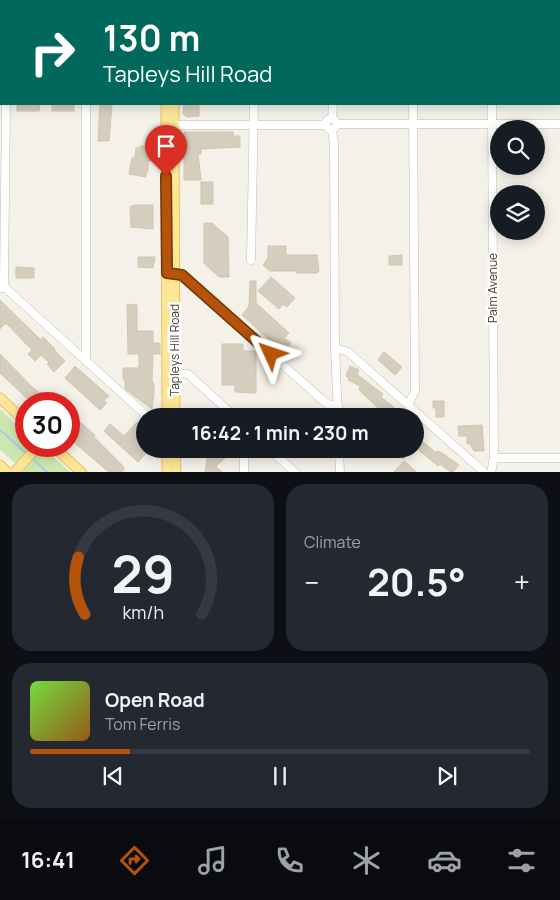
<!DOCTYPE html>
<html lang="en">
<head>
<meta charset="utf-8">
<style>
	body { margin:0; font-family:Manrope,sans-serif; background:#242831; color:#f1f3f6; height:100vh; display:flex; flex-direction:column; font-size:19px; white-space:nowrap }
	* { box-sizing:border-box; margin:0 }
	p { font-size:16px; color:#9ea1a6 }
	.icon { flex:none; width:28px; height:28px; fill:none; stroke:currentColor; stroke-width:2; stroke-linecap:round; stroke-linejoin:round }
	.map { position:relative; height:472px; overflow:hidden }
	.side { display:flex; flex-direction:column; gap:12px; padding:12px; background:#0d0f14; flex:1 }
	.side>* { flex:none }
	.hud { position:absolute; left:0px; top:0px; width:560px; height:105px; box-shadow:0 2px 12px #0003; background:#00695c; color:#fff; overflow:hidden }
	.fabs { position:absolute; left:490px; top:120px; display:grid; gap:10px }
	.fabs a { display:grid; place-items:center; width:55px; height:55px; border-radius:50%; background:#171b24; box-shadow:0 2px 12px #0003; font-size:25px }
	.speed { position:absolute; left:15px; top:392px; display:flex; gap:10px; font-size:25px; font-weight:700; text-align:center }
	.speed>* { display:grid; place-content:center; width:65px; height:65px; border-radius:50%; background:#171b24; box-shadow:0 2px 12px #0003; line-height:1 }
	.speed .limit { border:8px solid #d22; background:#fff; color:#111 }
	.pin { position:absolute; display:grid; place-items:center; width:42px; height:42px; color:#fff; margin:-51px -21px; border-radius:50% 50% 50% 0; rotate:-45deg; box-shadow:0 0 5px #0007 }
	.pin .icon { rotate:45deg }
	.me { position:absolute; width:55px; margin:-28px; rotate:312deg; stroke-linejoin:round; filter:drop-shadow(0 0 4px #0008) }
	.turn { display:flex; align-items:center; gap:18px; height:105px; padding:0 20px; font-size:22px }
	.turn .icon { width:65px; height:65px; stroke-width:2.5 }
	.turn b { display:block; font-size:35px; line-height:42px }
	.big { font-size:38px; font-weight:700; line-height:1.1 }
	.side .tile { flex:1; display:flex; flex-direction:column; justify-content:center; gap:8px; min-width:0; padding:0 18px; border-radius:20px; background:#242831 }
	.side .dial { align-items:center; gap:0 }
	.dial svg { height:130px; overflow:visible; fill:none; stroke:#363941; stroke-width:7; stroke-linecap:round; text-anchor:middle }
	.dial text { fill:#f1f3f6; stroke:none }
	.song { display:flex; align-items:center; gap:15px }
	.cover { width:60px; height:60px; border-radius:8px; background:linear-gradient(135deg,hsl(100 70% 55%),hsl(30 70% 35%)) }
	.played { height:5px; border-radius:2px; background:linear-gradient(90deg,#b45309 20%,#363941 20%) }
	.keys { display:flex; justify-content:space-around; direction:ltr }
	.heat { display:flex; justify-content:space-between; align-items:center; font-size:28px; direction:ltr }
	.side .tiles { flex:1; display:grid; gap:12px; grid-template-columns:1fr 1fr }
	.tile:last-child { grid-column:span 2 }
	.trip { position:absolute; left:136px; top:408px; width:288px; height:50px; border-radius:25px; background:#171b24; box-shadow:0 2px 12px #0003; font-weight:700; line-height:50px; text-align:center }
	.tabs { display:flex; height:80px; justify-content:space-around; align-items:center; background:#090b0e; color:#9ea1a6 }
	.tabs .icon { width:35px; height:35px }
	.tabs .active { color:#b45309 }
	.tabs b { font-size:22px; color:#f1f3f6 }
	.map>svg:first-child { display:block }
	.green { fill:#cce8b0 }
	.lines { fill:none; stroke-linecap:round; stroke-linejoin:round }
	.stream { stroke:#a4cdf1; stroke-width:2 }
	.building { fill:#d5cdbd; stroke:#d0c5b0 }
	.minor-casing { stroke:#c2bcad; stroke-width:9 }
	.major-casing { stroke:#e4c465; stroke-width:11 }
	.minor { stroke:#fff; stroke-width:8 }
	.major { stroke:#fee696; stroke-width:9 }
	.route-casing { stroke:#753606; stroke-width:12 }
	.route { stroke:#b45309; stroke-width:9 }
	.labels { text-anchor:middle; stroke-width:5; stroke-linejoin:round; paint-order:stroke }
	.street-label { font-size:12px; fill:#474136; stroke:#fff }
</style>
</head>
<body>
<div class="map">
<svg width="560" height="473" viewBox="0 0 560 473">
	<rect width="100%" height="100%" fill="#f4f1e8"/>
	<polygon class="green" points="0,409 26,433 26,446 41,446 70,472 25,472 0,450"/>
	<g class="lines">
		<g class="stream">
			<polyline points="0,430 26,453"/>
			<polyline points="32,458 48,473"/>
		</g>
	</g>
	<g class="building">
		<polygon points="17,104 40,104 39,111 17,111"/>
		<rect x="52" y="104" width="22" height="7"/>
		<polygon points="100,104 112,104 109,141 98,141"/>
		<polygon points="184,104 199,104 199,116 187,117 183,114"/>
		<polygon points="184,132 233,132 233,136 240,136 240,147 201,149 201,154 198,154 201,180 184,180"/>
		<polygon points="140,146 157,146 157,161 148,161 148,172 146,172 146,177 129,174 132,158 135,158 136,148 140,148"/>
		<rect x="201" y="182" width="12" height="22"/>
		<polygon points="134,205 153,205 153,229 131,227 130,207"/>
		<polygon points="204,223 212,223 228,237 229,277 219,277 204,263"/>
		<polygon points="268,246 286,246 286,255 317,255 319,271 317,273 296,273 296,271 270,271 263,265 268,258"/>
		<polygon points="402,255 402,265 389,265 389,256"/>
		<polygon points="138,257 155,257 153,268 138,267"/>
		<polygon points="16,267 34,268 34,278 16,278"/>
		<polygon points="271,277 295,298 287,307 283,304 279,309 258,291"/>
		<polygon points="250,281 256,281 256,303 289,333 284,338 291,343 283,352 242,315 249,306"/>
		<polygon points="0,300 41,340 43,337 55,349 54,350 65,361 54,372 47,364 49,362 41,355 35,361 28,354 32,350 6,323 0,329"/>
		<polygon points="127,304 137,305 137,331 153,331 153,343 160,343 160,354 153,354 152,381 154,383 154,392 152,409 125,389 125,381 123,378 123,368 139,368 139,354 128,354"/>
		<polygon points="222,344 243,344 243,351 256,351 256,393 235,392 235,385 222,385"/>
		<polygon points="384,352 402,367 395,375 378,360"/>
		<polygon points="0,354 32,387 45,397 48,393 58,401 55,404 33,404 0,373"/>
		<polygon points="75,366 109,396 104,400 107,403 100,410 65,378"/>
		<polygon points="350,366 359,370 357,373 359,376 383,394 381,397 396,409 389,416 387,416 359,390 360,386 348,380 349,378 346,376"/>
		<polygon points="433,401 444,401 444,417 436,417 436,408 433,408"/>
		<rect x="307" y="410" width="16" height="6"/>
		<polygon points="69,413 95,435 94,437 123,466 124,469 121,473 110,473 77,445 69,436"/>
		<polygon points="137,422 145,429 145,449 150,449 138,462 104,431 110,424 124,436"/>
		<polygon points="482,425 484,451 474,451 470,444 467,444 467,436 459,436 458,426"/>
		<polygon points="415,428 423,437 421,440 436,453 437,451 442,453 459,465 452,473 440,464 438,466 415,447"/>
		<polygon points="208,449 228,449 232,452 216,466 223,473 205,473"/>
		<polygon points="392,449 412,449 403,459"/>
		<polygon points="404,461 408,464 417,473 393,473"/>
	</g>
	<g class="lines">
		<g class="minor-casing">
			<g id="minor">
				<polyline points="5,0 5,1"/>
				<polyline points="253,0 253,1"/>
				<polyline points="333,0 333,1"/>
				<polyline points="412,0 412,1"/>
				<polyline points="492,0 492,1"/>
				<circle cx="331" cy="124" r="5.5"/>
				<polyline points="332,119 333,104"/>
				<polyline points="337,124 560,124"/>
				<polyline points="170,125 326,125"/>
				<polyline points="332,130 334,143 335,348 338,416"/>
				<polyline points="251,260 254,104"/>
				<polyline points="169,273 182,275 327,404 338,406"/>
				<polyline points="0,283 147,416"/>
				<polyline points="2,288 4,283 6,104"/>
				<polyline points="335,348 348,352 485,473"/>
				<polyline points="86,361 86,104"/>
				<polyline points="169,372 188,374 234,416"/>
				<polyline points="408,405 415,391 413,104"/>
				<polyline points="269,449 296,473"/>
				<polyline points="339,449 340,473"/>
				<polyline points="494,458 560,458"/>
				<polyline points="244,473 244,449"/>
				<polyline points="491,473 494,458 492,104"/>
			</g>
		</g>
		<g class="major-casing">
			<g id="major">
				<polyline points="165,0 165,1"/>
				<polyline points="174,0 174,1"/>
				<polyline points="166,104 167,416"/>
				<polyline points="174,104 175,416"/>
				<polyline points="0,398 26,422"/>
				<polyline points="53,446 82,473"/>
				<polyline points="175,449 176,473"/>
				<polyline points="0,465 8,473"/>
				<polyline points="14,473 38,446"/>
				<polyline points="167,473 167,449"/>
			</g>
		</g>
		<use href="#minor" class="minor"/>
		<use href="#major" class="major"/>
	</g>
	<g class="lines">
		<g class="route-casing">
			<polyline id="route" points="166,176 167,273 182,275 271,354"/>
		</g>
		<use href="#route" class="route"/>
	</g>
	<g class="labels">
		<g class="street-label">
			<text transform="translate(493 288) rotate(-90)" y="4">Palm Avenue</text>
			<text transform="translate(175 350) rotate(-90)" y="4">Tapleys Hill Road</text>
		</g>
	</g>
</svg>
<div class="fabs">
<a><svg class="icon" aria-label="search" viewBox="0 0 24 24"><circle cx="10" cy="10" r="6"/><path d="M15 15l6 6"/></svg></a>
<a><svg class="icon" aria-label="layers" viewBox="0 0 24 24"><path d="M12 4l9 5-9 5-9-5zM3 14l9 5 9-5"/></svg></a>
</div>
<div class="speed"><div class="limit">30</div></div>
<div class="pin" style="left:166px;top:176px;background:#d93025"><svg class="icon" aria-label="arrive" viewBox="0 0 24 24"><path d="M6 21V4h12l-3 4 3 4H6"/></svg></div>
<svg class="me" style="left:271px;top:354px" viewBox="-20 -20 40 40"><path d="M0-17L14 15 0 8-14 15z" fill="#b45309" stroke="#fff" stroke-width="4"/></svg>
<div class="trip">16:42 · 1 min · 230 m</div>
<div class="hud">
<div class="turn"><svg class="icon" aria-label="right" viewBox="0 0 24 24"><path d="M7 20v-9h11M14 6l5 5-5 5"/></svg><div><b>130 m</b>Tapleys Hill Road</div></div>
</div>
</div>
<section class="side">
<div class="tiles">
<div class="tile dial"><svg viewBox="0 0 100 80">
<path d="M14 69A42 42 0 1 1 86 69"/>
<path d="M14 69A42 42 0 0 1 10 34" stroke="#b45309"/>
<text x="50" y="56" font-size="32" font-weight="700">29</text>
<text x="50" y="72" font-size="11">km/h</text>
</svg></div>
<div class="tile"><p>Climate</p>
<div class="heat"><a>−</a><b class="big">20.5°</b><a>+</a></div>
</div>
<div class="tile">
<div class="song"><i class="cover"></i><div><b>Open Road</b><p>Tom Ferris</p></div></div>
<div class="played"></div>
<div class="keys"><svg class="icon" aria-label="previous" viewBox="0 0 24 24"><path d="M18 5L8 12l10 7zM5 5v14"/></svg><svg class="icon" aria-label="pause" viewBox="0 0 24 24"><path d="M8 5v14M16 5v14"/></svg><svg class="icon" aria-label="next" viewBox="0 0 24 24"><path d="M6 5l10 7-10 7zM19 5v14"/></svg></div>
</div>
</div>
</section>
<nav class="tabs">
<b>16:41</b>
<svg class="icon active" aria-label="directions" viewBox="0 0 24 24"><path d="M12 3l9 9-9 9-9-9zM9 14v-3h6M13 9l2 2-2 2"/></svg>
<svg class="icon" aria-label="music" viewBox="0 0 24 24"><path d="M9 18V5l10-2v13"/><circle cx="6" cy="18" r="3"/><circle cx="16" cy="16" r="3"/></svg>
<svg class="icon" aria-label="phone" viewBox="0 0 24 24"><path d="M5 4h4l2 5-3 2q2 4 5 5l2-3 5 2v4C11 20 4 13 5 4z"/></svg>
<svg class="icon" aria-label="climate" viewBox="0 0 24 24"><path d="M12 3v18M4 7l16 10M4 17L20 7"/></svg>
<svg class="icon" aria-label="car" viewBox="0 0 24 24"><path d="M5 17H2v-5l4-1 3-4h7l3 4 3 1v5h-3M9 17h6M6 11h13"/><circle cx="7" cy="17" r="2"/><circle cx="17" cy="17" r="2"/></svg>
<svg class="icon" aria-label="filters" viewBox="0 0 24 24"><path d="M4 7h16M4 17h16"/><circle cx="9" cy="7" r="2"/><circle cx="15" cy="17" r="2"/></svg>
</nav>
</body>
</html>
